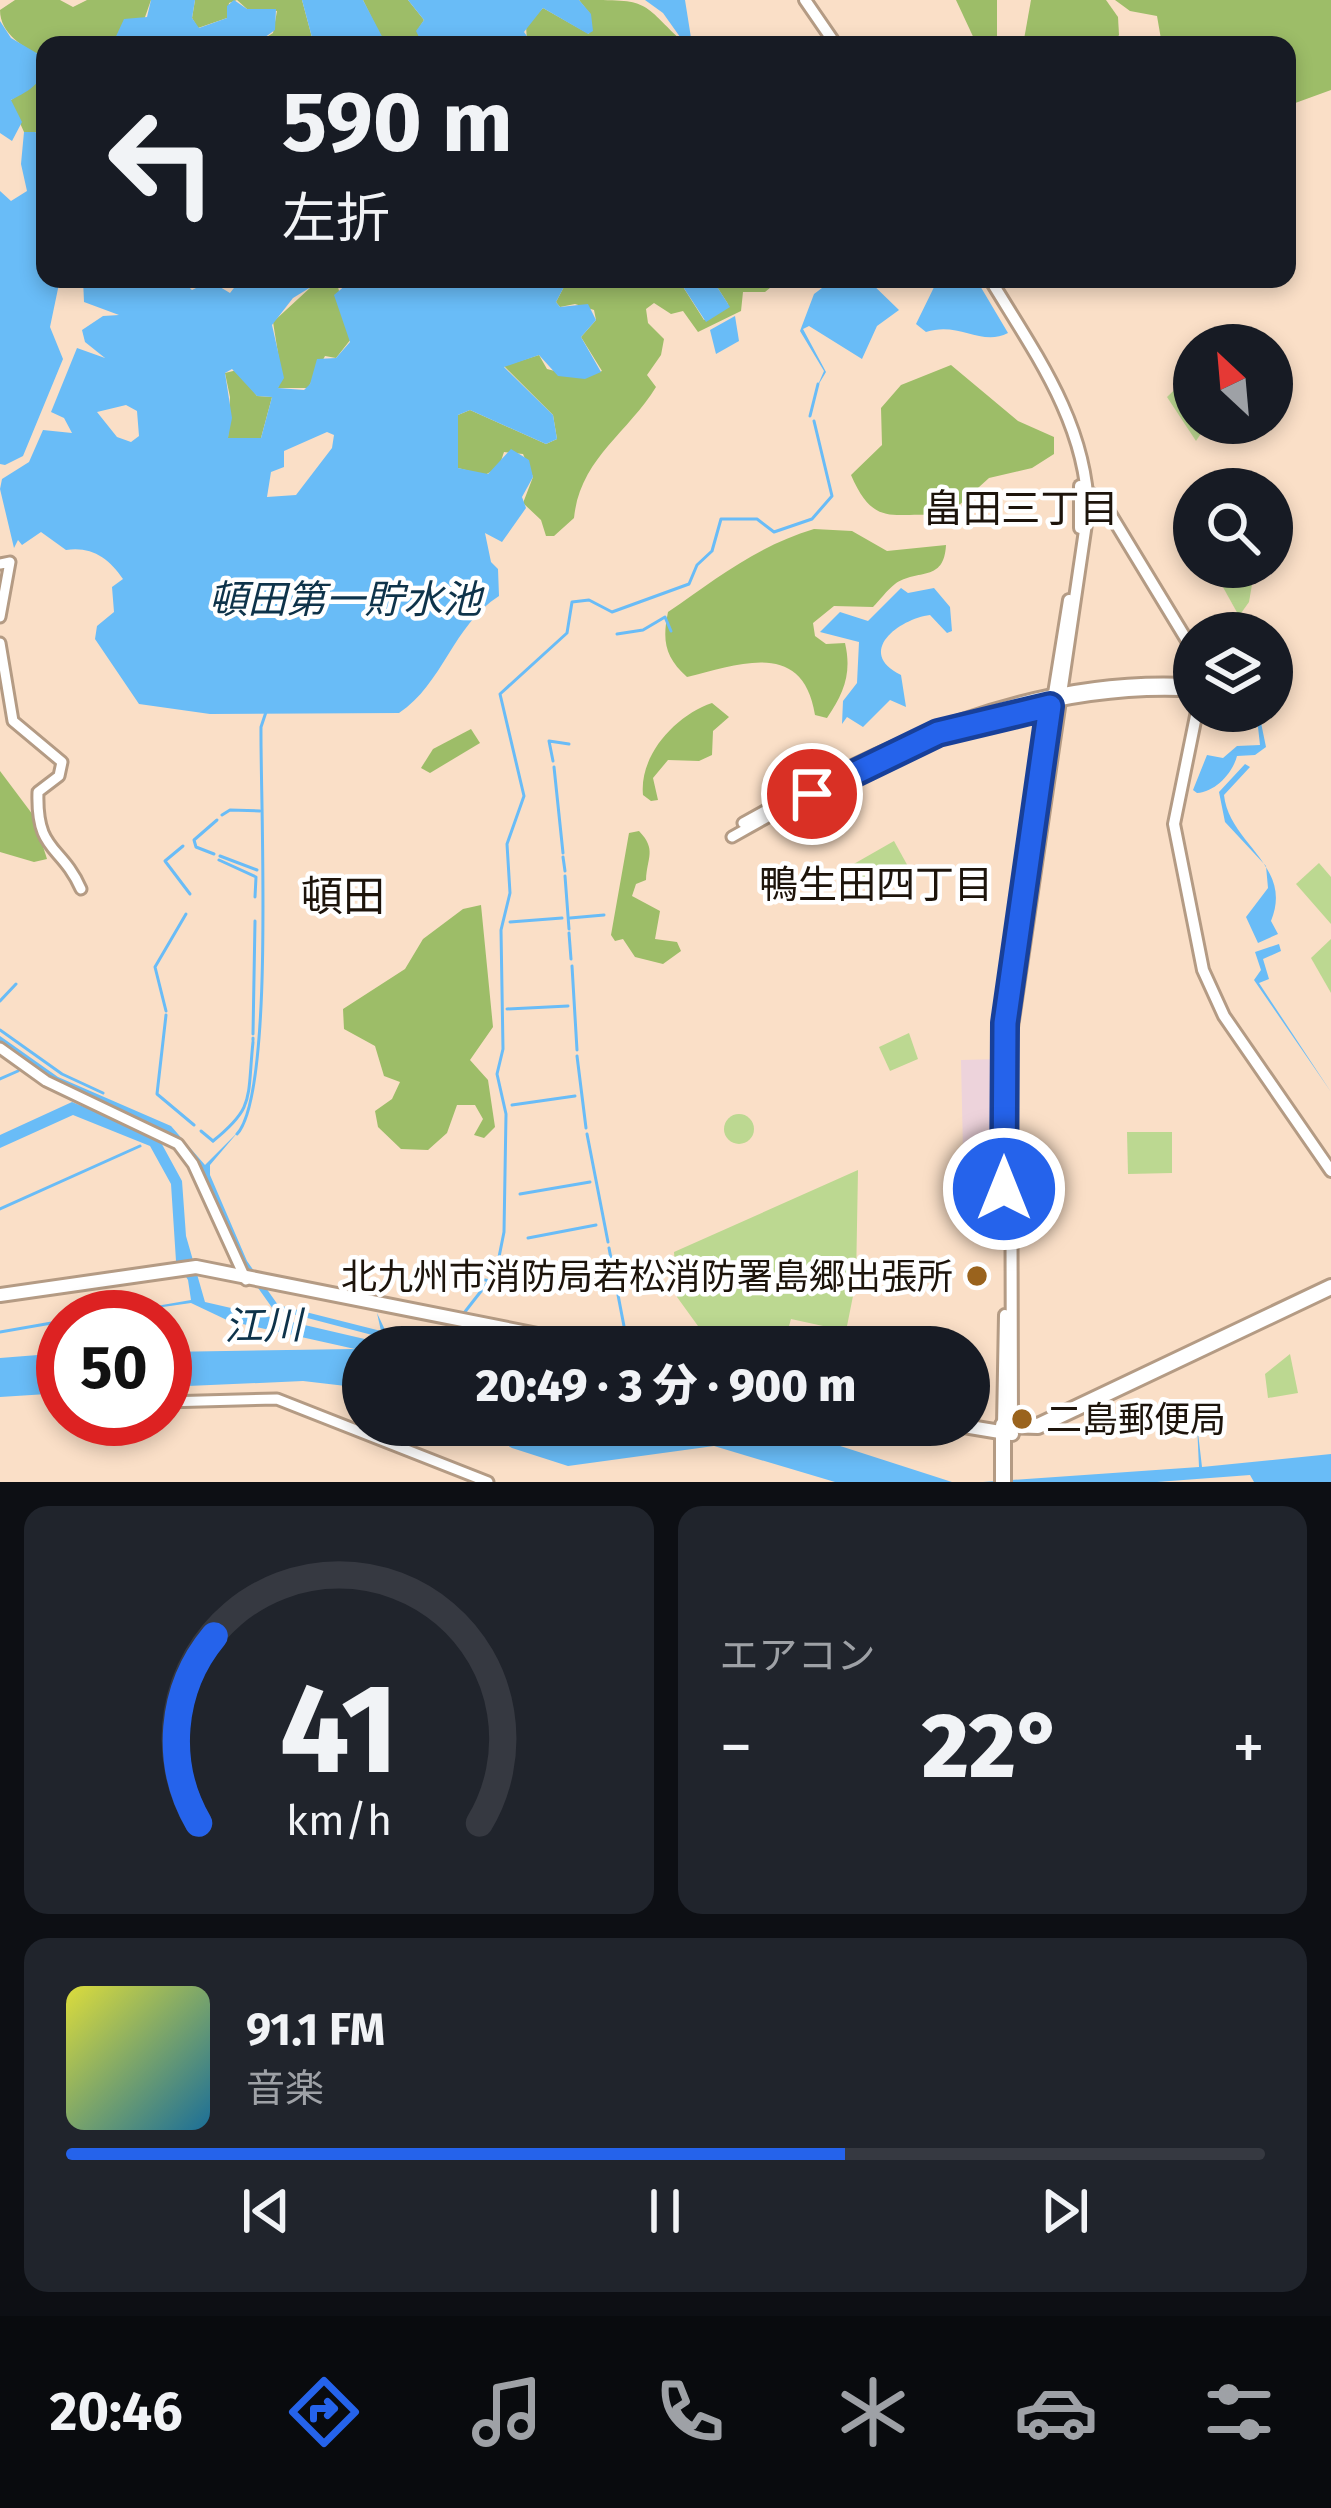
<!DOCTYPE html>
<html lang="ja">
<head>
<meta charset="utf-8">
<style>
	body { margin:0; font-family:"Fira Sans","Noto Sans JP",sans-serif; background:#20242c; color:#f1f3f6; height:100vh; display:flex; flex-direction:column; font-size:45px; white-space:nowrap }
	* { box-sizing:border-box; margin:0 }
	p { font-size:39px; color:#9ea1a6 }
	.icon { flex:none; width:66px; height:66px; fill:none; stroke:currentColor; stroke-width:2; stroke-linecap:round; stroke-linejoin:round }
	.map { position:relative; height:1482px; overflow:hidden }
	.panel { display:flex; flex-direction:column; gap:24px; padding:24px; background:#0d0f14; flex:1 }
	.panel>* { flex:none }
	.top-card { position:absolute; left:36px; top:36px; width:1260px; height:252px; border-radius:24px; box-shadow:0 6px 18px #0003; background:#171b24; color:#f1f3f6; overflow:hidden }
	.needle { width:78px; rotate:334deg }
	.tools { position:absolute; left:1173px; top:324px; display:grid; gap:24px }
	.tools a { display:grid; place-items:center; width:120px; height:120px; border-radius:50%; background:#171b24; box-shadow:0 6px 18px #0003; font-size:60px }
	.speed { position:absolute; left:36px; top:1290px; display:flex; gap:24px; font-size:60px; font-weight:700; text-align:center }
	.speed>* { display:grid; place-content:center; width:156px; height:156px; border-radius:50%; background:#171b24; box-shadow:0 6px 18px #0003; line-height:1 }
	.speed .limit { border:18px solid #d22; background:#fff; color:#111 }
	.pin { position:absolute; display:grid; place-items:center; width:102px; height:102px; color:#fff; margin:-51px; border:6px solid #fff; border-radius:50%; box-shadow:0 3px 12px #0007 }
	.me { position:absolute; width:132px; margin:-66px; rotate:0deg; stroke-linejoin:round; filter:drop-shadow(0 0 9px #0008) }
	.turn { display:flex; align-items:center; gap:42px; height:252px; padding:0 48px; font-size:54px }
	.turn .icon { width:156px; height:156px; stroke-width:2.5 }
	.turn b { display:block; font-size:84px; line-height:102px }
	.big { font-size:90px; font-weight:800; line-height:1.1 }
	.panel .tile { flex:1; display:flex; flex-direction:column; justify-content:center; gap:18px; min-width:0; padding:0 42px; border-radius:24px; background:#20242c }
	.panel .dial { align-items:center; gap:0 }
	.dial svg { height:312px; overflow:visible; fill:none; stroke:#363941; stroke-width:7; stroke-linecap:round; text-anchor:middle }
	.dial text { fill:#f1f3f6; stroke:none }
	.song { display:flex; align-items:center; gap:36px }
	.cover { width:144px; height:144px; border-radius:18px; background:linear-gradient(135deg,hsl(60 70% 55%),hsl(200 70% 35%)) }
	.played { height:12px; border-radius:6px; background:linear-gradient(90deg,#2563eb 65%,#363941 65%) }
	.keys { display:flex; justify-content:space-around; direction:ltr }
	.heat { display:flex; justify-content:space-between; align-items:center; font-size:66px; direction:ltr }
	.panel .tiles { flex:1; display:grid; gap:24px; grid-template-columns:1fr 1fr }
	.tile:last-child { grid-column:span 2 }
	.trip { position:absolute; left:342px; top:1326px; width:648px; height:120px; border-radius:60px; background:#171b24; box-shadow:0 6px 18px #0003; font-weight:800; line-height:120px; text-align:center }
	.tab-bar { display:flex; height:192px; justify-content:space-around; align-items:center; background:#090b0e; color:#9ea1a6 }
	.tab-bar .icon { width:84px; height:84px }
	.tab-bar .selected { color:#2563eb }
	.tab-bar b { font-size:54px; color:#f1f3f6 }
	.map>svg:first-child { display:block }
	.commercial { fill:#edd3db }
	.green { fill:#bcd891 }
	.forest { fill:#9dbd68 }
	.water { fill:#69bcf7; fill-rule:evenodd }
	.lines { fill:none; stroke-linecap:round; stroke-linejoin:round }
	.stream { stroke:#69bcf7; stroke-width:3 }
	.tertiary-casing { stroke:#b49b84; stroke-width:15 }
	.secondary-casing { stroke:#b49b84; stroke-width:16 }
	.primary-casing { stroke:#b49b84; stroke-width:18 }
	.trunk-casing { stroke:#b49b84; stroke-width:20 }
	.tertiary { stroke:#fff; stroke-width:9 }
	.secondary { stroke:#fff; stroke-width:10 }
	.primary { stroke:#fff; stroke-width:12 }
	.trunk { stroke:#fff; stroke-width:14 }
	.route-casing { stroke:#184099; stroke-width:30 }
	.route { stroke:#2563eb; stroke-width:21 }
	.poi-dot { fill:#9a631d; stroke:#fff; stroke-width:4.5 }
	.labels { text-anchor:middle; stroke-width:9; stroke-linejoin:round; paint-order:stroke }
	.poi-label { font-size:36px; fill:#1d140b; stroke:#fff; text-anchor:end }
	.neighbourhood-label { font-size:39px; fill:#1d140b; stroke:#fff }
	.water-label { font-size:39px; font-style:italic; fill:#0e334a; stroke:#fff }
	.quarter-label { font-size:42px; fill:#1d140b; stroke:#fff }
</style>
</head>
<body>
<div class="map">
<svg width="1331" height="1482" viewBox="0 0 1331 1482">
	<rect width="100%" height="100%" fill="#fadfc7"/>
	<polygon class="commercial" points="998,1059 998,1149 963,1151 961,1060"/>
	<g class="green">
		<polygon points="1194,371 1194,423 1208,423 1196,441 1167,397"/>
		<polygon points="1241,567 1255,567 1249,602 1239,616 1219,580"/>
		<polygon points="894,841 910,870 868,894 852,865"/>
		<polygon points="1319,863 1331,877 1331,924 1296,884"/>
		<polygon points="1331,939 1331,993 1311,958"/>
		<polygon points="909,1033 918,1059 890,1071 879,1047"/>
		<circle cx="739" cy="1129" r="15"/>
		<polygon points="1172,1132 1172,1173 1128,1174 1127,1132"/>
		<polygon points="858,1170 856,1281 846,1331 791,1319 783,1347 741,1347 722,1334 711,1344 677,1297 674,1252"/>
		<polygon points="1290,1354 1298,1393 1268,1398 1265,1374"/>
	</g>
	<g class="forest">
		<path d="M15,0h45l13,7 14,-7h64l-7,20 -16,-1 -16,26h-67v13c-21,-10 -45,-24 -45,-48z"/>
		<polygon points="195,0 302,0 314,45 254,45 273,33 277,11 247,9 237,0 229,3 227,18 198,28 192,18"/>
		<polygon points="363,0 408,0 424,20 417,31 423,45 385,45"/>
		<path d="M579,0c74,0 59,0 107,45l-159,-4 -1,-15 17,-18 46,26 2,-19z"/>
		<polygon points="956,0 997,0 997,45 977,45"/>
		<polygon points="1031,0 1106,0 1118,17 1119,35 1112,45 1023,45"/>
		<polygon points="1115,0 1331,0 1331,90 1287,106 1287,45 1162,45 1157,16 1130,11"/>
		<polygon points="45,74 45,142 35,132 24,132 10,101"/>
		<polygon points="309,279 353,279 338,287 351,339 336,358 325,356 308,388 278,388 281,372 273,322 311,287"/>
		<path d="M615,279h63l26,41 24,-16 -16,-25h69l-16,13h-22l-2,19 -43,21 -15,-21 -12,3 -17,-11 -8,6 2,14 16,16 -3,16 -14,20 9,12c-29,47 -76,72 -82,131l-20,18h-8l-5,-16 -18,-17 10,-26 -10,-23 -19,-2 -5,15 -14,8 -27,-7v-53l12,-5 76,34 11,-5 -4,-24 -49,-49 35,-11 8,14 35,9 20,-7 -21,-34 15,-17 -2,-10 -19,-6 -15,3 -4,-5 10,-19 47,1z"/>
		<path d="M951,365l67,56 36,16v17l-22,14 -43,10 -43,39c-49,-9 -70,16 -95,-42l31,-30 -1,-37 20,-23z"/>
		<polygon points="237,370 257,396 272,397 261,438 228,438 230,397 225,373"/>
		<path d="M814,529l38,2 35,20 59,-6c-2,38 -28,23 -51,39 -8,6 -15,16 -22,23l-39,-1 -21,17 2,13 11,8 19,-1c7,30 -1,50 -18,75l-12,-3c-12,-76 -75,-51 -128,-38 -22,-20 -25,-36 -19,-65 48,-33 89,-66 146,-83z"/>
		<path d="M712,703l17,14 -16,14 -1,24 -13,6 -31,-1 -15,18 5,22 -7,1 -8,-6c-4,-40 33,-80 69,-92z"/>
		<polygon points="471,729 480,743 430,773 421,768 433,749"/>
		<polygon points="0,771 33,815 47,859 34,862 0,852"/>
		<path d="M639,831c18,19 8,26 7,49l-10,4 -4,12 28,15 -5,28 22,3 4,9 -18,13 -28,-7 -12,-18 -8,2 -4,-6 18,-102z"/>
		<polygon points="481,905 493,1027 470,1060 488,1080 495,1127 484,1138 474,1135 483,1119 475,1105 457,1105 447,1133 428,1150 401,1149 378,1127 375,1111 392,1099 400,1082 384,1076 375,1046 344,1029 343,1009 405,969 423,939 463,909"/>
	</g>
	<g class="water">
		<polygon points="151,0 195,0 192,18 199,28 227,18 227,6 234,0 247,9 276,9 275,30 254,45 112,45 124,19 147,17"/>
		<polygon points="302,0 363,0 386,44 314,45"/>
		<polygon points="408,0 579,0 591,14 593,31 588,34 543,8 524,32 533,45 423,45 416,31 424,20"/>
		<polygon points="645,0 685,0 692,44 685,44 663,13"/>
		<path d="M0,21l11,17 34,20c0,24 -14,32 -34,42l11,22 -10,19 -12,-8z"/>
		<polygon points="24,132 35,132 45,142 45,279 60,279 50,327 63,359 23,456 5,465 0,464 0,191 11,201 27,191 21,164"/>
		<path d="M83,279h97l12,11 18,-9 20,12 11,-14h68l2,8 -18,11 -21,27 12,53 -6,10 26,2 6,-6 7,-25 19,-1 14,-16 -16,-47 19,-16h262l-5,7 -44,-3 -10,19 4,5 28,-3 8,16 -15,17 20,35 -16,7 -27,-3 -19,-21 -35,12 49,48 4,24 -11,5 -76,-34 -12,5v53l30,6 23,-25 18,11 4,17 -11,20 4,11 -24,34 -17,-9 6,29 7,7 1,27c-46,29 -56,88 -100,117l-189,1 -71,-10 -44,-65 2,-13 17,-14 -2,-25 11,-8c-14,-21 -32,-33 -57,-29l-25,-18 -19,13 -4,-5 -4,8 -14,-59 2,-10 27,-17 14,-32 29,3 -8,-15 -13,-6 26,-64 28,10 -20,-16 -3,-12 21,-14 16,-1 -35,-13zM232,369l25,27 15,1 -11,41h-33l4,-20 -7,-45zM126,405l11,6 2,25 -8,6 -14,-5 -20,-25zM327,432l7,3 -2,13 -36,47 -29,2 4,-25 13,-5v-16z"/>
		<polygon points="678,279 712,279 730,307 706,322"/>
		<polygon points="834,279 867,279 899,310 877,326 862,359 809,326 803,329 826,372 817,387 824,371 800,331 814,294"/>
		<path d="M938,279h38l32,54c-27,14 -49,-12 -82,-1l-10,-8z"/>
		<polygon points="735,316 739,341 716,354 710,330"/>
		<path d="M901,588l7,5 26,-5 16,19 2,24 -5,2 -17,-18c-31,4 -75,37 -29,60l5,32 -16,-7 -27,27 -16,-10 -5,7 1,-23 14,-18 2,-41 -39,-10 20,-20 28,9z"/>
		<path d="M1234,711l25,2 7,34 -11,8 -18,1c-4,16 -21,36 -40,37l-4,-3 14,-35 16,3 14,-12 23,-1 -3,-27z"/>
		<path d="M1245,764l5,3 -26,28c5,49 70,70 47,126l7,13 -20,9 -12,-26 22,-29 -2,-22 -41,-44 -6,-30z"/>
		<polygon points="1279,944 1281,951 1263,959 1269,979 1259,983 1331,1092 1254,980 1261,970 1255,952"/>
		<polygon points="0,1036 58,1077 171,1126 205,1165 238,1132 210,1165 210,1175 247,1261 278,1305 381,1331 377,1313 386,1332 445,1347 418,1347 273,1309 241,1264 183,1146 150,1123 64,1088 0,1044"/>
		<polygon points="72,1102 158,1137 182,1181 186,1236 205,1302 399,1347 363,1347 363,1388 303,1381 165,1387 165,1352 355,1349 229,1321 191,1303 93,1317 191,1300 188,1280 176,1261 171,1184 150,1146 73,1115 0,1148 0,1135"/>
		<polygon points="63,1353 63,1393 0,1397 0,1358"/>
		<polygon points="1197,1424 1202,1467 1331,1454 1331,1482 1254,1482 1250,1475 1157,1482 983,1482 1199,1467"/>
		<polygon points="473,1425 539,1425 568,1432 638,1425 775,1425 952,1482 835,1482 714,1446 568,1466 512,1448"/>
	</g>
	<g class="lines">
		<g class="stream">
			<polyline points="872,285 883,279"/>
			<polyline points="810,416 818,384"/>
			<polyline points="617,634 643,630 665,617 671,631"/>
			<polyline points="553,761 549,741 569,744"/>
			<polyline points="554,767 563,853"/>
			<polyline points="222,815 230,810 260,811"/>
			<polyline points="183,846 165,861 190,894"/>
			<polyline points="214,854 196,847 194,840 217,820"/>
			<polyline points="220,856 257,870"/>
			<polyline points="563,857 565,871"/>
			<polyline points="219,860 256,877 255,897"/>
			<polyline points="565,876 569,929"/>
			<polyline points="570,918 604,915"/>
			<polyline points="510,922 562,918"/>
			<polyline points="569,933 571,959"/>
			<polyline points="572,966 577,1050"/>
			<polyline points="0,1001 16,984"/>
			<polyline points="507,1009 568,1006"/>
			<polyline points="166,1011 155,967 186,914"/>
			<polyline points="166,1015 157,1094 194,1125"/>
			<polyline points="0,1030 62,1074 103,1093"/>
			<polyline points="253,1034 255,921"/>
			<polyline points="253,1040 253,1038"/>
			<polyline points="577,1056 586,1128"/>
			<polyline points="0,1079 18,1071"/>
			<polyline points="512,1105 575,1096"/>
			<polyline points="201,1131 213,1141"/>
			<path d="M237,1134c38,-41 23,-337 24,-407l5,-15"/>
			<polyline points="587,1134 608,1242"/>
			<path d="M213,1141c42,-34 34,-41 40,-99"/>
			<polyline points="520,1194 590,1182"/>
			<polyline points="0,1209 140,1146"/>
			<polyline points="528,1238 596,1225"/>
			<polyline points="609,1248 628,1347"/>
			<polyline points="485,1280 523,1287"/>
			<polyline points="532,1287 609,1271"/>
			<polyline points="464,1313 496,1272 504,1232 506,1114 497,1074 503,1049 501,930 510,893 507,844 524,796 500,694 567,633 572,602 589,600 612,612 689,584 697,565 712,551 721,519 757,519 774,532 812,519 832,496 814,421"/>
			<polyline points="0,1332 63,1321"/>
		</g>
		<g class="tertiary-casing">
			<g id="tertiary">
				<polyline points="0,564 10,562 0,617"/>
				<path d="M0,643l13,78 49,41 -3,14 -21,16c-2,61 23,52 43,97"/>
				<path d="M743,823c139,-78 287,-149 451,-139"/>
				<path d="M732,837c141,-80 295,-156 462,-146"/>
				<polyline points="0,1048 46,1081 178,1144 193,1164 246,1280"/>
				<polyline points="165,1402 277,1399 488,1482"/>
			</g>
		</g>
		<g class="secondary-casing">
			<g id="secondary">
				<polyline points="805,0 836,45"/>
				<path d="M990,279c44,73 96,143 98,231l-77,524 1,394"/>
				<polyline points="1088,492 1103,502 1194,652"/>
				<polyline points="1080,528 1080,486"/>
				<polyline points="1197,711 1174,824 1203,970 1224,1016 1331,1171"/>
				<polyline points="1035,812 1069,600"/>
				<polyline points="1003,1425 1005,1315"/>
			</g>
		</g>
		<g class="primary-casing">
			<g id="primary">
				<polyline points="0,1295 196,1267 598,1347"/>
				<polyline points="958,1425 1012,1434"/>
			</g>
		</g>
		<g class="trunk-casing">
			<polyline id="trunk" points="1003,1482 1003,1425 1038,1426 1331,1287"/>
		</g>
		<use href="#tertiary" class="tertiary"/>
		<use href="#secondary" class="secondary"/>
		<use href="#primary" class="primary"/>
		<use href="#trunk" class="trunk"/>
	</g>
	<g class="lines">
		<g class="route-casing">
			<polyline id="route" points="812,794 938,733 1050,706 1005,1023 1004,1189"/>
		</g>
		<use href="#route" class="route"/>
	</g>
	<g class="poi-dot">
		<circle cx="977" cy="1276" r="12"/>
		<circle cx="1022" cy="1419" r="12"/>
	</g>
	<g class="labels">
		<g class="poi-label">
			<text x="953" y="1289">北九州市消防局若松消防署島郷出張所</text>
			<text x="1046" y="1432" text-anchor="start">二島郵便局</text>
		</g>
		<g class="neighbourhood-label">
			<text x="1021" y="522">畠田三丁目</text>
			<text x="876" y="898">鴨生田四丁目</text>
		</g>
		<g class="water-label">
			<text x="345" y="613">頓田第一貯水池</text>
			<text transform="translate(263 1325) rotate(-1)" y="14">江川</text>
		</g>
		<g class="quarter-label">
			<text x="343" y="911">頓田</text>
		</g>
	</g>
</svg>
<div class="tools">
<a><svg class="needle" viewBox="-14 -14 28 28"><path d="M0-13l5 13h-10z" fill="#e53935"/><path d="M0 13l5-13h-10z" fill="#9ea1a6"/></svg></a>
<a><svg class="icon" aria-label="search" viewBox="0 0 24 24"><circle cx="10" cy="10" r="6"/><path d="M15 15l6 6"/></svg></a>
<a><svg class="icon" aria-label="layers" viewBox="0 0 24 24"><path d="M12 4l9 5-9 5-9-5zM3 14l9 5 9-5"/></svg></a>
</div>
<div class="speed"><div class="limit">50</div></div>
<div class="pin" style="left:812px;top:794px;background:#d93025"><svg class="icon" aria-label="arrive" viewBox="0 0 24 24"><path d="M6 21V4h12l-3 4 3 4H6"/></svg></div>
<svg class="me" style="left:1004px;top:1189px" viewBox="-20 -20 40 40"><circle r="17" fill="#2563eb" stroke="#fff" stroke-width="3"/><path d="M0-11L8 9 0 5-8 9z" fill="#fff"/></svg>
<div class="trip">20:49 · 3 分 · 900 m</div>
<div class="top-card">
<div class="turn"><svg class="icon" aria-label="left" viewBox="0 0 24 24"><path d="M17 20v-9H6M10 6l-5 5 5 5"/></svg><div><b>590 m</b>左折</div></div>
</div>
</div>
<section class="panel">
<div class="tiles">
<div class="tile dial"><svg viewBox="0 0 100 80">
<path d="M14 69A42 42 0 1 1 86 69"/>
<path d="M14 69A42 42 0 0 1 18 21" stroke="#2563eb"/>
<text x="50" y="56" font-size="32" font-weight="700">41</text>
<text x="50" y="72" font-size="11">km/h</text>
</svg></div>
<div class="tile"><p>エアコン</p>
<div class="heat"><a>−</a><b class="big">22°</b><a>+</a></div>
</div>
<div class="tile">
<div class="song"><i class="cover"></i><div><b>91.1 FM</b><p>音楽</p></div></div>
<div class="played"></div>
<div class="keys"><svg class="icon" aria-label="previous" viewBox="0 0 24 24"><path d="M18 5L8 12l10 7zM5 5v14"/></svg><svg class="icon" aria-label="pause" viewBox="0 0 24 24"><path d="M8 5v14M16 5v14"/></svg><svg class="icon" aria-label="next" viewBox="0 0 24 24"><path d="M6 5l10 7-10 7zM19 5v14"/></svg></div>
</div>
</div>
</section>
<nav class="tab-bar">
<b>20:46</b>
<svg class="icon selected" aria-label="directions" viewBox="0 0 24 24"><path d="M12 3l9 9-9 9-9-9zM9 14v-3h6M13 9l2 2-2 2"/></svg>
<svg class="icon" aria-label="music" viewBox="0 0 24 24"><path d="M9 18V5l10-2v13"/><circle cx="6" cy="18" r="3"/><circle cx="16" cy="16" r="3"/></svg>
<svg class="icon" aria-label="phone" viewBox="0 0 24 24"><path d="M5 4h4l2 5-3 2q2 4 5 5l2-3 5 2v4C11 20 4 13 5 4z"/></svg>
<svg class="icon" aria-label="climate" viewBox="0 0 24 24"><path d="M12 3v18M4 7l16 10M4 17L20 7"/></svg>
<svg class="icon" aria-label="car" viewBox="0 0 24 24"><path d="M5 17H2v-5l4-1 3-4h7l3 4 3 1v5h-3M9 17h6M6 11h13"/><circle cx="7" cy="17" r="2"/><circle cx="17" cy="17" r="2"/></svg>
<svg class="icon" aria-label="filters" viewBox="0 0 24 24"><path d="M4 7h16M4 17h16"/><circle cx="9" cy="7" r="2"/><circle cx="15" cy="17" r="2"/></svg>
</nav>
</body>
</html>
